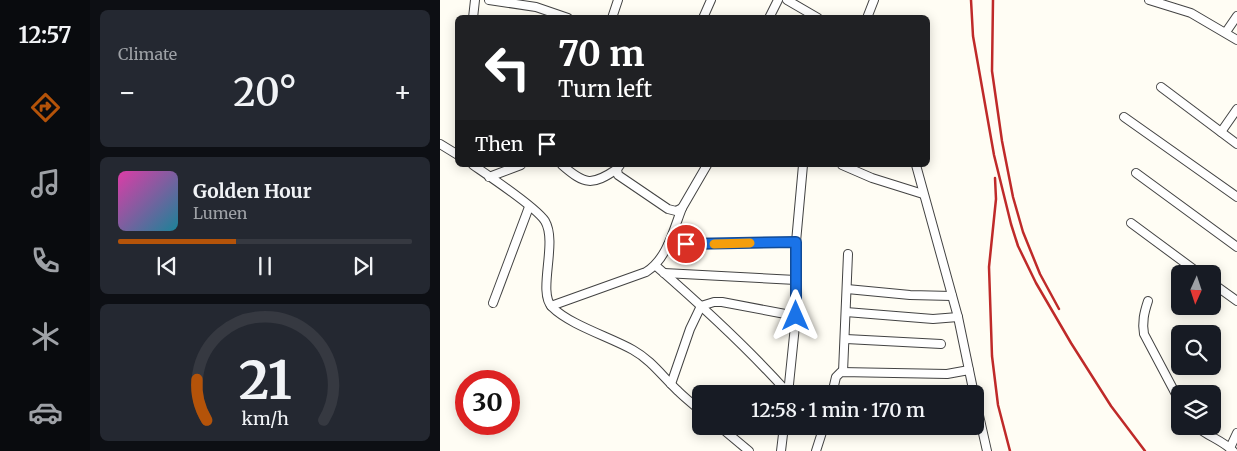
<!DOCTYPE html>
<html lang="en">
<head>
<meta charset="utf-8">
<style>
	body { margin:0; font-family:Merriweather,serif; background:#242831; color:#f1f3f6; height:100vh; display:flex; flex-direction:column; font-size:19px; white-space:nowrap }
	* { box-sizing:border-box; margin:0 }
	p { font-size:16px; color:#9ea1a6 }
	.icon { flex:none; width:28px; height:28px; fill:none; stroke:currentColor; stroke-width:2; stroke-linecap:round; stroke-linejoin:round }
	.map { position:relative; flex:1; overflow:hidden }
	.side { display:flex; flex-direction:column; gap:10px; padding:10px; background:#0d0f14; width:350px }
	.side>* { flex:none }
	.guide { position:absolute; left:15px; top:15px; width:475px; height:152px; border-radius:8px; box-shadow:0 2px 12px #0003; background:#202124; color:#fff; overflow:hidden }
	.needle { width:32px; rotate:183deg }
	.fabs { position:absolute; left:731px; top:265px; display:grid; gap:10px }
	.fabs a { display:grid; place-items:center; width:50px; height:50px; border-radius:8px; background:#171b24; box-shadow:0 2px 12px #0003; font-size:25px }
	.speed { position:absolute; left:15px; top:370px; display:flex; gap:10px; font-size:25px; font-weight:700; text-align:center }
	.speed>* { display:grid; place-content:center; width:65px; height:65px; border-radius:50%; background:#171b24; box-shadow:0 2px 12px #0003; line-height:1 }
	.speed .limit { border:8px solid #d22; background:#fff; color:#111 }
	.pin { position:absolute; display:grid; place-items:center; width:42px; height:42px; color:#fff; margin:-21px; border:2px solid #fff; border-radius:50%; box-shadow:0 1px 5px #0007 }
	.me { position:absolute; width:55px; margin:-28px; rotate:0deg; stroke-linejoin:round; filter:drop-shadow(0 0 4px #0008) }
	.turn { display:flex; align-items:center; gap:18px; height:105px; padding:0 20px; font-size:22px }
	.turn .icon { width:65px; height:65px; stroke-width:2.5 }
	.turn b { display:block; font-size:35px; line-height:42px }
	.then { display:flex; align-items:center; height:48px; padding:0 20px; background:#0003; gap:10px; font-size:19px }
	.big { font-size:38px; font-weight:600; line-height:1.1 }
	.side .card { flex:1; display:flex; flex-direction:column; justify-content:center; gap:8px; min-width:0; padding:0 18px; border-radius:8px; background:#242831 }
	.side .dial { align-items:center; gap:0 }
	.dial svg { height:130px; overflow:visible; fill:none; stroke:#363941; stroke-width:7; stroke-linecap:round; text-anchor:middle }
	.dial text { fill:#f1f3f6; stroke:none }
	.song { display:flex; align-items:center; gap:15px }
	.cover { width:60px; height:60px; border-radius:8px; background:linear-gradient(135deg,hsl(320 70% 55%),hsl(190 70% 35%)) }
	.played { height:5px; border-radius:2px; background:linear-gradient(90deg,#b45309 40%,#363941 40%) }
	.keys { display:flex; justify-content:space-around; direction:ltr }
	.heat { display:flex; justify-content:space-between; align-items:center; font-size:28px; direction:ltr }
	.trip { position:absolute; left:252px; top:385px; width:292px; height:50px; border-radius:8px; background:#171b24; box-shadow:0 2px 12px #0003; font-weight:600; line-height:50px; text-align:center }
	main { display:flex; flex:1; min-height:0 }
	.menu { display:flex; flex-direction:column; width:90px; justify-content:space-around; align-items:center; background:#090b0e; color:#9ea1a6 }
	.menu .icon { width:35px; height:35px }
	.menu .on { color:#b45309 }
	.menu b { font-size:22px; color:#f1f3f6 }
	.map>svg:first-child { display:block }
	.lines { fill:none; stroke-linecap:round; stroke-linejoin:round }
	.minor-casing { stroke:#434343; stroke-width:10 }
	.minor { stroke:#fff; stroke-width:8 }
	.rail { stroke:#bf2a29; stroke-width:2.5 }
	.route-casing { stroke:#114b97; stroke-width:12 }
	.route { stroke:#1a73e8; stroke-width:9 }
	.slow { stroke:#f59e0b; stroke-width:9 }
</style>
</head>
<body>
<main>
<nav class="menu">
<b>12:57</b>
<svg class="icon on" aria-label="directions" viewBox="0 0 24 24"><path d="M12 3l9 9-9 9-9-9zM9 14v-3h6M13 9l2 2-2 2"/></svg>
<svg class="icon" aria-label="music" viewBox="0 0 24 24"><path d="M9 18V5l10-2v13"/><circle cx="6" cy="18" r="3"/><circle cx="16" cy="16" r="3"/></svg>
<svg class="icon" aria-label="phone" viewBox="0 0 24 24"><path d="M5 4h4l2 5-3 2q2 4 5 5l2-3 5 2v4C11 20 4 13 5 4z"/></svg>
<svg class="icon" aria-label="climate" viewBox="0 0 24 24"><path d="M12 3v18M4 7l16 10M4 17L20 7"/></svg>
<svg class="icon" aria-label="car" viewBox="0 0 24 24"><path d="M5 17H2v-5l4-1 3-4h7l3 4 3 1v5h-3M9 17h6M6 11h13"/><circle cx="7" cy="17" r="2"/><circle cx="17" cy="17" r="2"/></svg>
</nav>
<section class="side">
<div class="card"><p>Climate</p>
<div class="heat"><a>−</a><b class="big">20°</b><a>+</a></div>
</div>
<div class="card">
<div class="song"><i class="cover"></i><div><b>Golden Hour</b><p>Lumen</p></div></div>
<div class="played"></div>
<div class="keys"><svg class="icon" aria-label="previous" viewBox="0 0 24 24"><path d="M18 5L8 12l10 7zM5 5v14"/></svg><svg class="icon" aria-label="pause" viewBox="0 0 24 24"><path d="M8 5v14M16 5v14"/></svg><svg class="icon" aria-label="next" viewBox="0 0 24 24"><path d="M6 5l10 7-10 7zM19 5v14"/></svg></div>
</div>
<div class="card dial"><svg viewBox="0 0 100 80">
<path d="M14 69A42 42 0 1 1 86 69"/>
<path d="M14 69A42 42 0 0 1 8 44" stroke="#b45309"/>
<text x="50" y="56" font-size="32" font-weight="700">21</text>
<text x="50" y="72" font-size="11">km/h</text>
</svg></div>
</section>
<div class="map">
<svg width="797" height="451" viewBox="0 0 797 451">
	<rect width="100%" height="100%" fill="#fffdf4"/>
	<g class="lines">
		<g class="minor-casing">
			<g id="minor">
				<polyline points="49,0 96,7 128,18"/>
				<polyline points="347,0 378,18"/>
				<polyline points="709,0 751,13 797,40"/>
				<polyline points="33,18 35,0"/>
				<polyline points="172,18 178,0"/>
				<polyline points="263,18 271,0"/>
				<polyline points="329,18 338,0"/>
				<polyline points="427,18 434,0"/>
				<polyline points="786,32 797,16"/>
				<polyline points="721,87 797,144"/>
				<polyline points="684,117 797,197"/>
				<polyline points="781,132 797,109"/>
				<polyline points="0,144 18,155"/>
				<path d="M33,165c16,11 63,42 72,56 13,22 -8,71 7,86 18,18 58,30 81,43 18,10 30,27 45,41 7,7 16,14 23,20"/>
				<path d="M122,165c23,20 30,21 55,4"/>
				<polyline points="180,165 177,169 178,175 228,209 236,211 242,208 267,165"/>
				<polyline points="402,165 432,178 483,194"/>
				<polyline points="476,165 518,317 534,394"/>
				<polyline points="696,173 797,247"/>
				<polyline points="49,177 81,165"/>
				<polyline points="691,223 760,274"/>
				<polyline points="228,245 356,242"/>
				<path d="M216,266c46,40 91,81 132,127"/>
				<polyline points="224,273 356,280"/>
				<polyline points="772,283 797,301"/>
				<polyline points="407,289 470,295 512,296"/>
				<path d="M708,301c-4,12 -6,21 -4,33l36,68"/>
				<polyline points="53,303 89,207"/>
				<path d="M111,306l95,-34c21,-13 27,-41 36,-64"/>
				<polyline points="406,312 493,319 518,317"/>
				<polyline points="406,339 501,344"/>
				<polyline points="403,372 408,254"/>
				<polyline points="231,384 250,329 261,306 274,302 282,302 356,316"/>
				<polyline points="348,394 356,316 356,242 363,165"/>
				<polyline points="392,394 396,377 401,372 507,374 529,370"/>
				<polyline points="536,402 547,451"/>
				<polyline points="279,426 309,451"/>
				<path d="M756,426c11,10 26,14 37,25"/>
				<polyline points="790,448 797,433"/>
				<polyline points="341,451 344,426"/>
				<polyline points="376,451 384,426"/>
			</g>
		</g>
		<use href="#minor" class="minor"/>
		<g class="rail">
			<polyline points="531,0 533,36 554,155 571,224 578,246 596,283 631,343 671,406 705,451"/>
			<polyline points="553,0 552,71 562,141 573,197 583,232 600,274 619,309"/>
			<polyline points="555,178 556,199 549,267 552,356 558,405 570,451"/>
		</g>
	</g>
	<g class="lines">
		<g class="route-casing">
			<polyline id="route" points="246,244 356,242 356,316"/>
		</g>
		<use href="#route" class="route"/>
		<polyline class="slow" points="274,244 310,243"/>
	</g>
</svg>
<div class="fabs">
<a><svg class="needle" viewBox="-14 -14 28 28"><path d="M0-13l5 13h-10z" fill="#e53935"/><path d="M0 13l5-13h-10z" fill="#9ea1a6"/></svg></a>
<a><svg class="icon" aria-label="search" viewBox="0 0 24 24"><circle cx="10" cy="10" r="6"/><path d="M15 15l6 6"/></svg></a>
<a><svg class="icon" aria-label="layers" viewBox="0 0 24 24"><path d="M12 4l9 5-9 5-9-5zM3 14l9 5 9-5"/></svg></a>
</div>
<div class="speed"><div class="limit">30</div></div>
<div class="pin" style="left:246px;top:244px;background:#d93025"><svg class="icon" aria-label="arrive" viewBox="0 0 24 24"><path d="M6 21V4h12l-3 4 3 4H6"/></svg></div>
<svg class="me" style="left:356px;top:316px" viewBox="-20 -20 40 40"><path d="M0-17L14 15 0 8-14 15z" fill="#1a73e8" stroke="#fff" stroke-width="4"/></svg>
<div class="trip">12:58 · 1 min · 170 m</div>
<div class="guide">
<div class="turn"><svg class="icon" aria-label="left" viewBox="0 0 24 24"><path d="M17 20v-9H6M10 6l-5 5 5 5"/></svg><div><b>70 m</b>Turn left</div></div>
<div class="then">Then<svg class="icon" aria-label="arrive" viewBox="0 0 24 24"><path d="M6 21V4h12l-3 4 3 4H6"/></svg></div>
</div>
</div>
</main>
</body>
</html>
